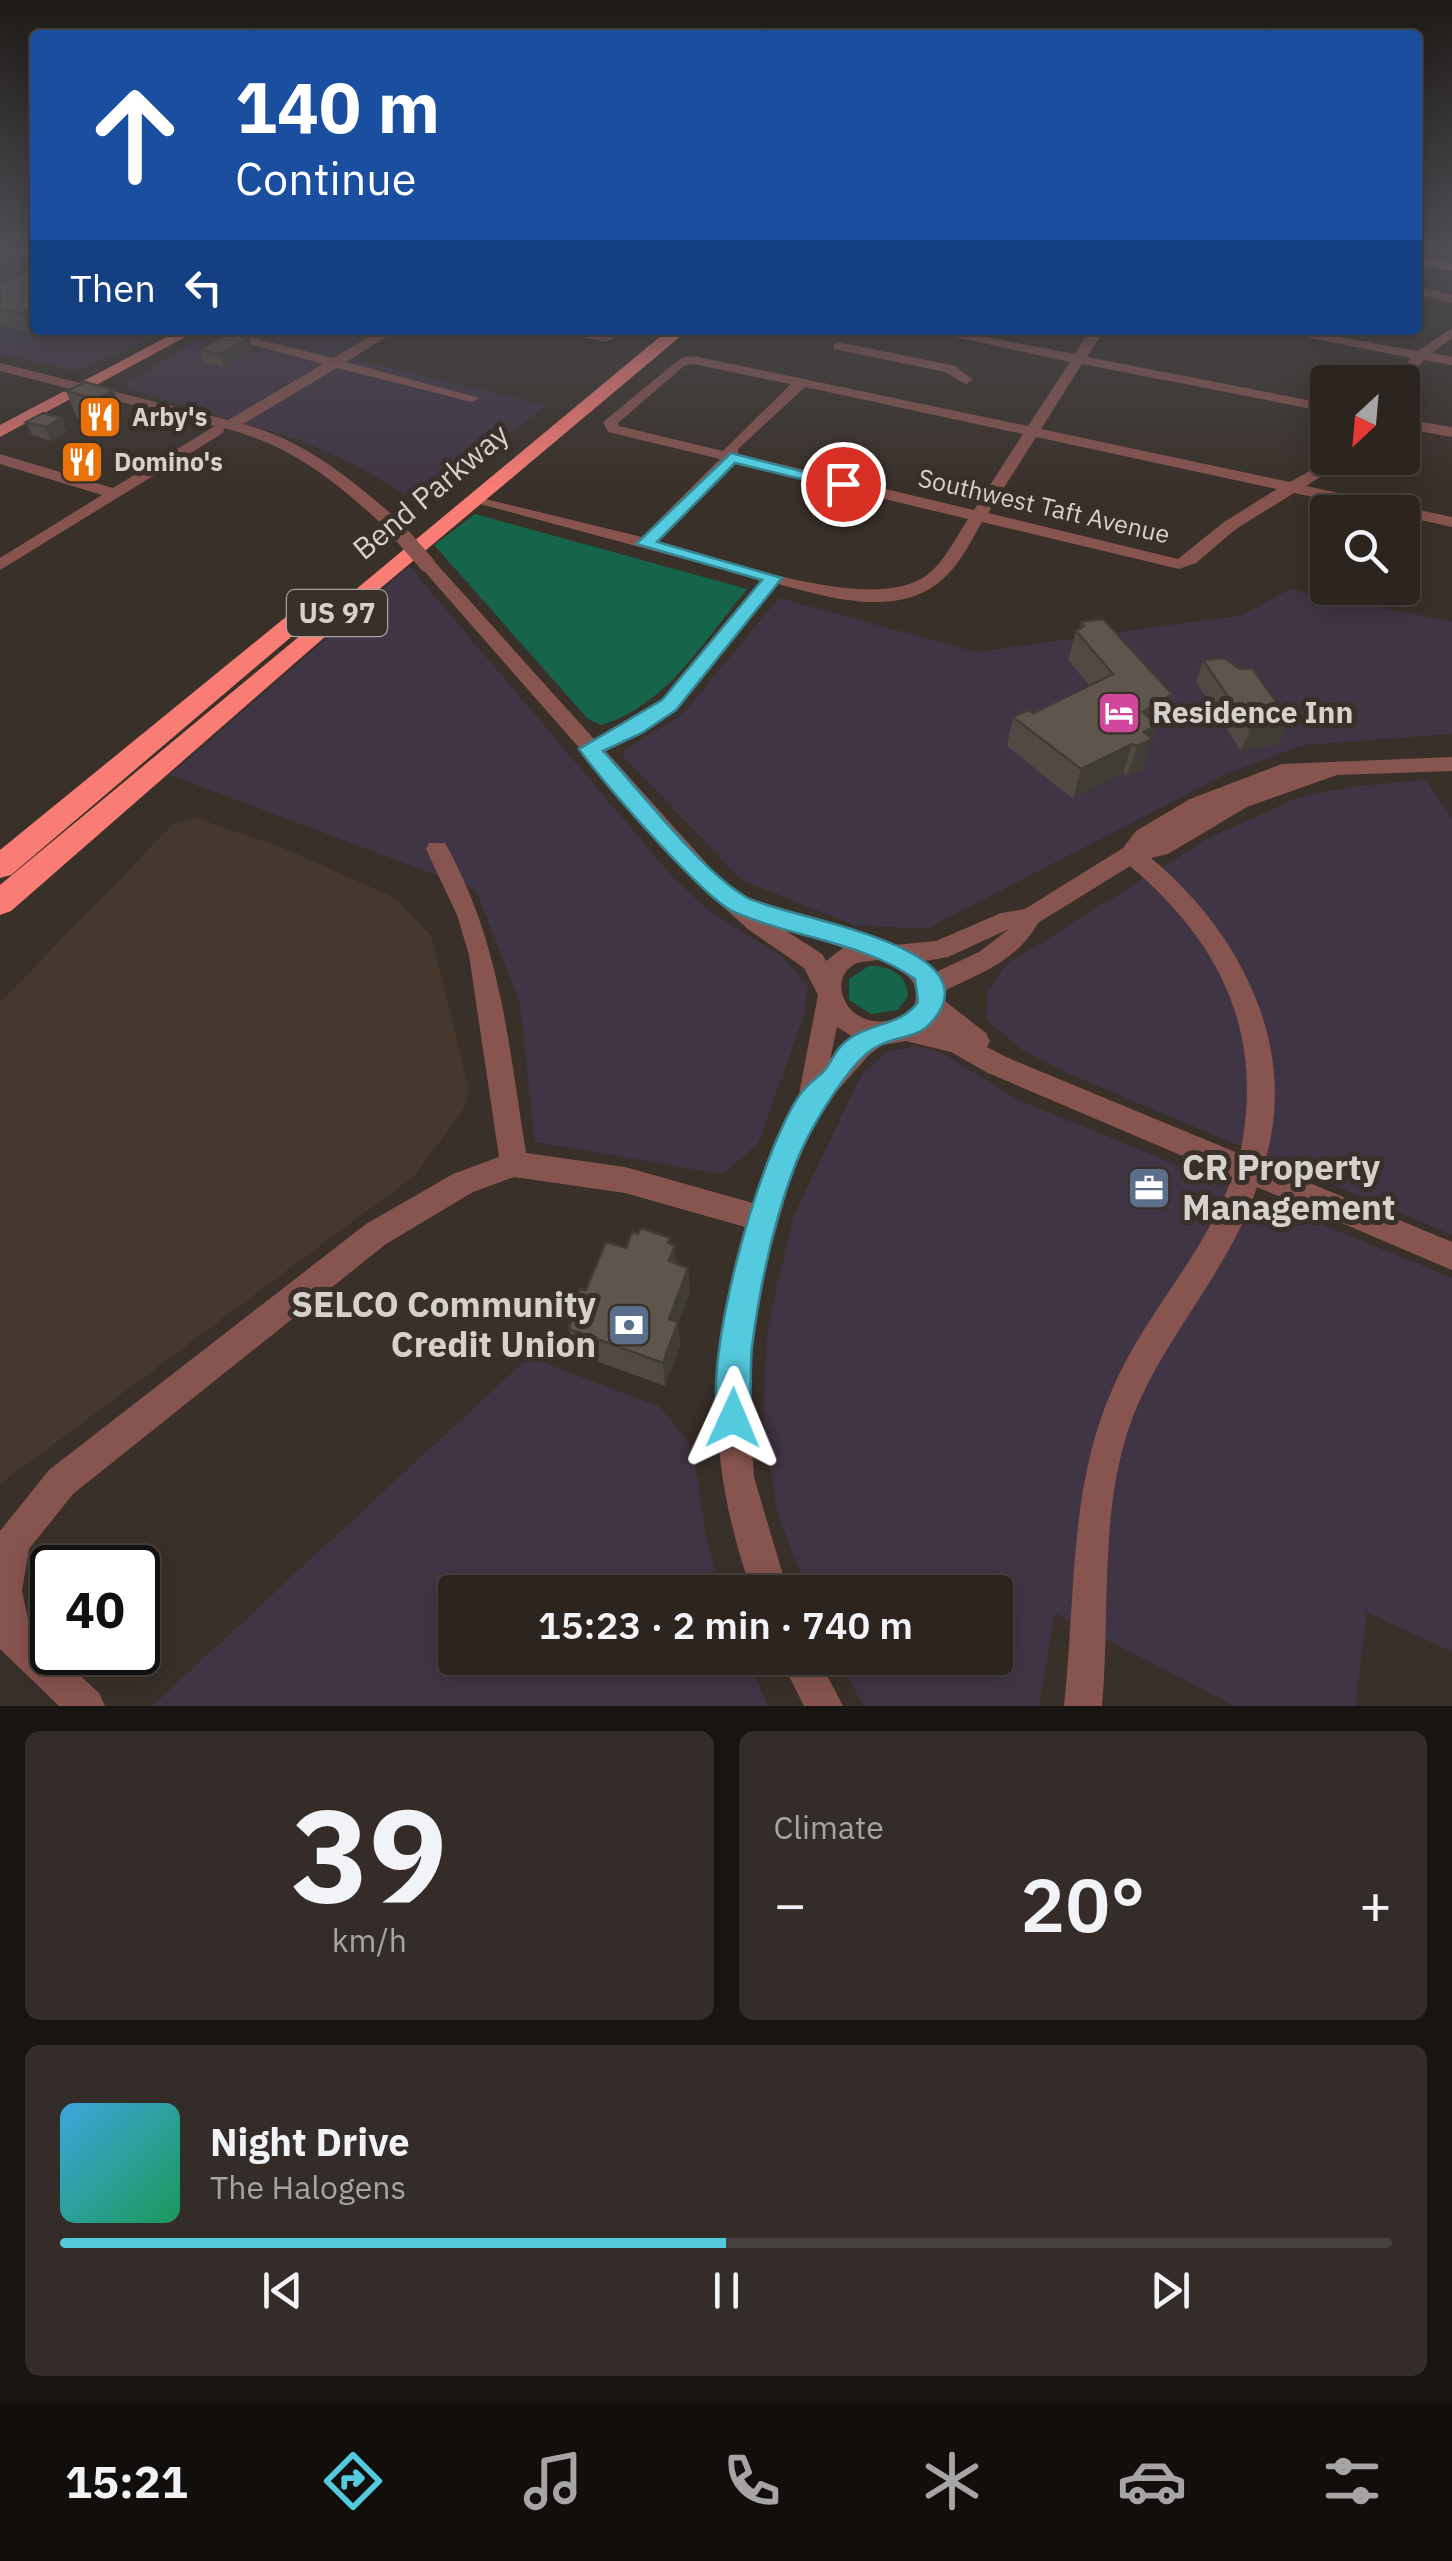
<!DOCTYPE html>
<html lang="en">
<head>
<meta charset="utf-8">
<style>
	body { margin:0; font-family:"IBM Plex Sans",sans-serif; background:#332c28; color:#f1f3f6; height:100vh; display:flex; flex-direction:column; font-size:38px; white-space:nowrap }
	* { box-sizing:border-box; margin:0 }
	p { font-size:32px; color:#a6a4a4 }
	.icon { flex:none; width:55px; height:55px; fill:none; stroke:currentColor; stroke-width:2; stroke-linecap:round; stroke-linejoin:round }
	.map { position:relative; height:1706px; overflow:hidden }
	.details { display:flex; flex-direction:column; gap:25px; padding:25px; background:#181411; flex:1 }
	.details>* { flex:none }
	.top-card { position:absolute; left:30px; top:30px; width:1392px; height:305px; border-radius:10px; box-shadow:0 5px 25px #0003,0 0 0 2px #47413d; background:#1a4fa0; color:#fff; overflow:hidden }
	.needle { width:65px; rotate:206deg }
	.fabs { position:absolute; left:1310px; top:365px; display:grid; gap:20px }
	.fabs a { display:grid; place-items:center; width:110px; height:110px; border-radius:10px; background:#2b241f; box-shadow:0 5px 25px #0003,0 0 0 2px #47413d; font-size:50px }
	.speed { position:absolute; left:30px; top:1545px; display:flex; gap:20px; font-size:50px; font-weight:700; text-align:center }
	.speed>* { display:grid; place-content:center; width:130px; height:130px; border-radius:50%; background:#2b241f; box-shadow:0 5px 25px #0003,0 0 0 2px #47413d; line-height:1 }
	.speed .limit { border:5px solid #111; border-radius:15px; background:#fff; color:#111 }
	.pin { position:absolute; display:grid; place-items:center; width:85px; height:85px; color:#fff; margin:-42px; border:5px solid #fff; border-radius:50%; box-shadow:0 2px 10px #0007 }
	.me { position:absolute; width:110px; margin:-55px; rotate:1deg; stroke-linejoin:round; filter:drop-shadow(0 0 8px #0008) }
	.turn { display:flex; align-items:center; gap:35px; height:210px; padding:0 40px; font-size:45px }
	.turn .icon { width:130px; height:130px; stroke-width:2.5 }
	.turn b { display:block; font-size:70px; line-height:85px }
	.then { display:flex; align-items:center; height:95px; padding:0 40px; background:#0003; gap:20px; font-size:38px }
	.big { font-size:75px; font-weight:600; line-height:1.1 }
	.details .widget { flex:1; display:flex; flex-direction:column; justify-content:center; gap:15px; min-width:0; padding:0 35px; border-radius:15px; background:#332c28 }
	.details .dial { align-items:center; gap:0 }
	.dial b { font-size:130px; line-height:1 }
	.song { display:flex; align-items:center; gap:30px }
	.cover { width:120px; height:120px; border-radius:15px; background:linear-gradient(135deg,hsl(200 70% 55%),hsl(150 70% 35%)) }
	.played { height:10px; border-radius:5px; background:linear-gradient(90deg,#54cade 50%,#47413d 50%) }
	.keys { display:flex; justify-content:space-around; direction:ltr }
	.heat { display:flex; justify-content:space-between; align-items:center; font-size:55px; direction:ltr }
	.details .tiles { flex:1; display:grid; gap:25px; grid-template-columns:1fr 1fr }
	.widget:last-child { grid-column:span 2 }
	.trip { position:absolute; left:438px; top:1575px; width:575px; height:100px; border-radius:10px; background:#2b241f; box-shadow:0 5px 25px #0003,0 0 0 2px #47413d; font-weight:600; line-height:100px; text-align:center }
	.menu { display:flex; height:160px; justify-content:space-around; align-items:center; background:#110e0c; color:#a6a4a4 }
	.menu .icon { width:70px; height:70px }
	.menu .current { color:#54cade }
	.menu b { font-size:45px; color:#f1f3f6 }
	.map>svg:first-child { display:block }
	.commercial { fill:#403544 }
	.built { fill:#46382c }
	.green { fill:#166449 }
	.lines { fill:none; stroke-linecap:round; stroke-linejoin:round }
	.minor { fill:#885450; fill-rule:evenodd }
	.major { fill:#da726b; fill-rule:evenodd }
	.highway { fill:#fa7d75; fill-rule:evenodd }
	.minor-bridge { stroke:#885450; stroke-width:16 }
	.wall { fill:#524942 }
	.shaded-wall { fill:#423c36 }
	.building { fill:#5f554d; stroke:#423c36; stroke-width:2.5 }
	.route { fill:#54cade; stroke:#378390; stroke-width:2.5 }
	.labels { text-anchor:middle; stroke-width:10; stroke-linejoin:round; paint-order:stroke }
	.far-poi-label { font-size:25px; font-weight:bold; fill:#d6d1cc; stroke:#393029; text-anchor:start }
	.far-street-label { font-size:25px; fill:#d6d1cc; stroke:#393029 }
	.shield { fill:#393029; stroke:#a7a19b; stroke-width:2.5 }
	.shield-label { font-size:28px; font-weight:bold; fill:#d6d1cc }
	.street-label { font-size:30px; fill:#d6d1cc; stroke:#393029 }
	.poi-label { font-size:30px; font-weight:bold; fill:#d6d1cc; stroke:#393029; text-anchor:start }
	.near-poi-label { font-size:35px; font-weight:bold; fill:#d6d1cc; stroke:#393029; text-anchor:start }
</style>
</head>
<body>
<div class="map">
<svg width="1452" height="1706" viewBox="0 0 1452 1706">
	<rect width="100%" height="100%" fill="#393029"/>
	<g class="commercial">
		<polygon points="35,285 35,330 170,330 78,371 0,354 0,301"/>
		<polygon points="215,330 398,330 353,359 546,405 421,505 363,469 303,441 129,389 124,384"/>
		<polygon points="409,566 675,880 711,912 782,957 807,984 805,1012 758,1144 722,1174 535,1142 520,1003 476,890 170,775"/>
		<polygon points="1290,589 1452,622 1452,734 1304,745 1228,773 926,929 854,925 743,881 624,758 624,750 682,715 779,598 976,652 1243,615"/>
		<polygon points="1426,780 1452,818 1452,1235 1069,1074 1022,1050 986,1019 987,992 1006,965 1207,839 1299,797 1356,786"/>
		<polygon points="916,1046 942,1053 1016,1099 1452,1278 1452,1652 1367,1612 1355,1706 1235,1706 1055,1613 1039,1706 864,1706 836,1658 995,1658 995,1592 807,1592 777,1511 763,1421 768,1326 794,1215 862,1074 886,1052"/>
		<polygon points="529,1357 660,1407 693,1448 706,1538 722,1592 455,1592 455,1658 747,1658 768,1706 152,1706"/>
	</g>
	<polygon class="built" points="196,818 281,847 395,898 431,936 469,1090 463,1110 414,1176 0,1484 0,1002 174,824"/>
	<g class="green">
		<path d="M475,514l272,75c-42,50 -80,117 -146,136l-13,-6 -154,-174z"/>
		<path d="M869,966c20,-1 38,8 39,30l-10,14 -27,4 -22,-14v-21z"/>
	</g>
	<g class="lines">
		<g class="minor">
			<polygon points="1418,286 1452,295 1452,303 1418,294"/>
			<polygon points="1452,328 1452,338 1432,353 1452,357 1452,365 1424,360 1402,385 1392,382 1411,358 1270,330 1300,330 1418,351"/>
			<path d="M198,330h23l112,28 48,-28h16l-51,32 133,36 -7,4 -135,-34 -94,56c61,16 107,54 154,95v8h-12c-51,-47 -93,-81 -161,-99l-1,5 -223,137v-12l102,-63 -102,-31v-10l113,34 102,-62 -215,-55v-8l228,57 95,-56z"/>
			<polygon points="552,330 604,334 630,330 606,342"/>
			<path d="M922,330h27l126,24 15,-24h14l-17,27 241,47v8l-246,-48 -41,65 249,53 43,-24h17l-44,28 146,31v10l-50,-11v-4h-17l-91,-19 -58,36 -40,34 -17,6 -197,-47c-10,17 -20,38 -34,52 -44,47 -118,24 -170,10l-102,125 -34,24 -37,17 113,126 22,19 154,50 42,-4 65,-28 24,-4 98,-61 13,-17 54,-32 92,-35 170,-7v14l-115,4 -90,32 -79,47 -17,4c88,73 150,190 113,306l188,78v28l-195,-83c-26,79 -85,141 -118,215 -42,93 -28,205 -37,304h-38c12,-106 4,-216 48,-316 32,-76 93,-135 120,-213l-244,-104 -37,-21 -45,-11 -24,4 -13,10 -47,53 -31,69 -34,120 -10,83 7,97 34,115h-36c-45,-127 -46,-236 -7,-365l-120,-34 -111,-16 -41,15 -87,52 -313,250 -44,55 -7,42 8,38 69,64 6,13h-46l-59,-57v-118l49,-61 317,-246 87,-50 46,-17 -30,-202 -12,-40 -31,-66 3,-6h16c56,100 63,199 81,310l99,14 128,36 45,-104 20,-104 -14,-27 -55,-38 -47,-42 -284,-324 3,-4h12l161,179 34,-16 34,-22 100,-121 -293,-79v-6l173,42 78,-78 -112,-27 -5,-10 78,-64 13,-2 334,70 42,-64zM694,364l95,20h2l-68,67 -104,-25 -1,-3 67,-58zM805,387l218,47 -49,76 -236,-56v-5zM1036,437l241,52 -53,33 -46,37 -190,-46zM734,463l234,56c-12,18 -23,42 -41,56 -54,41 -206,-17 -270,-34zM1130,866c91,77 135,167 110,288l-234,-97 -19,-10 3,-6 -4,-8 -45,-35 1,-6c37,-18 75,-31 96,-69zM771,921l72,27 -17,13 -4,-7zM1009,929l-30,23 -45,21 -9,-12 23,-4zM879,960l24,9 14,19 -3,22c-60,38 -93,-29 -59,-46 6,-3 17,-3 24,-4zM837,1027l16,10 -24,28z"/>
			<polygon points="839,342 955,366 973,380 966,384 945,372 834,349 834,343"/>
			<polygon points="1402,419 1452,427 1452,437 1402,428"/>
			<polygon points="780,1658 818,1658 843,1706 804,1706"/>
		</g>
		<g class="major">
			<polygon points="1418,255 1452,263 1452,271 1418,263"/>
			<polygon points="180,330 198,330 0,437 0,425"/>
		</g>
		<g class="highway">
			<polygon points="668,330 688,330 382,587 11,911 0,915 0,885"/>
			<polygon points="322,592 334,599 330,604 11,875 0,878 0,850 314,594"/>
		</g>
		<polyline class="minor-bridge" points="391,523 427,564"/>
	</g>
	<g class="wall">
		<polygon points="35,269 35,329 30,332 0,326 0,284"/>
		<polygon points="199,349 252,351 224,367 203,362"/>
		<polygon points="114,390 123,416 106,426 77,418 66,391"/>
		<polygon points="26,422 67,431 51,441 32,435"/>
		<polygon points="1081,622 1172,694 1162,723 1156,727 1143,769 1127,776 1123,773 1073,799 1007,746 1013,717 1033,713 1090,686 1068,660 1076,631 1080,629"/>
		<polygon points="1203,660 1280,743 1241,751 1196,682"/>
		<polygon points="670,1238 671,1244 675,1246 676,1264 688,1268 690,1293 678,1324 680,1346 665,1386 574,1353 569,1329 586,1290 626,1248"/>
	</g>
	<g class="shaded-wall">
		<polygon points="35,307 35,329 30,332 22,313"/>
		<polygon points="249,338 252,351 224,367 220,354"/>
		<polygon points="114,390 123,416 106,426 96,399"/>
		<polygon points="62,418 67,431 51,441 45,427"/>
		<polygon points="1172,694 1162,723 1156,727 1143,769 1127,776 1137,746 1143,712"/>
		<polygon points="1290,721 1280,743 1241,751 1250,729"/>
		<polygon points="1132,744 1123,773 1073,799 1081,769"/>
		<polygon points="670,1238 672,1254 675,1246 677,1271 671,1286 668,1243"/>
		<polygon points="688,1268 690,1293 678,1324 680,1346 665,1386 663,1363 669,1319"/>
	</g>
	<g class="building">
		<polygon points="35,269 35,307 22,313 0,309 0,284"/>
		<polygon points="228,333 249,338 220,354 199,349"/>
		<polygon points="85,382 114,390 96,399 66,391"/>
		<polygon points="43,413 62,418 45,427 26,422"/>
		<polygon points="1103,619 1172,694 1143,712 1157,725 1144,732 1153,739 1137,746 1132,744 1081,769 1013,717 1028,710 1033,713 1113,674 1076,631 1084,626 1081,622"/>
		<polygon points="1224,658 1240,669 1252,668 1290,721 1250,729 1203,660"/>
		<polygon points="641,1228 670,1238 668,1243 675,1246 669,1261 688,1268 669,1319 678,1322 663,1363 569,1329 580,1289 586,1290 606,1242 626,1248 632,1232 638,1234"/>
	</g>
	<linearGradient id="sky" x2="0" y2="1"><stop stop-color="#1f1a17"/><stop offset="0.51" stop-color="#4e4e54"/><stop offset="1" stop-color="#4e4e54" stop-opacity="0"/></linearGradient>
	<rect width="1452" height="491" fill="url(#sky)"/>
	<path class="route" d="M731,453l120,31 -8,5 -108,-26 -78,79 125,36 -106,132 -34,23 -39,18c40,42 95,117 143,146 34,20 236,45 193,115 -18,30 -36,20 -63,35 -27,14 -69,87 -80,116 -23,59 -36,122 -44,184 -3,26 2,59 -7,82l-12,5 -12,-5c-24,-59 41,-285 81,-337 6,-8 15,-14 22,-21 7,-8 10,-18 17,-25 22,-24 59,-18 77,-44l-3,-23c-54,-38 -122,-41 -181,-67 -32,-15 -132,-131 -155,-163l83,-49 100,-120 -126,-36z"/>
	<defs>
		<g id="restaurant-square" transform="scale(2.25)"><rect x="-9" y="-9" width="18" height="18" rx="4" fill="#e8710a" stroke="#393029"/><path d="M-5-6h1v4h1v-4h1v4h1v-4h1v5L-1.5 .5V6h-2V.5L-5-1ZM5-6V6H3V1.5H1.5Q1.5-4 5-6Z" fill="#fff"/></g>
		<g id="hotel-square" transform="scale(2.25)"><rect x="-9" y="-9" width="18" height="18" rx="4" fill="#d1479c" stroke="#393029"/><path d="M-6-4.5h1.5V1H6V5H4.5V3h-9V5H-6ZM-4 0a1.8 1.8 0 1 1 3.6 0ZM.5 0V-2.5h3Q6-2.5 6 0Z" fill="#fff"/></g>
		<g id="office-square" transform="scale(2.25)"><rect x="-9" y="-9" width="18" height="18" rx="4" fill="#5c6f8a" stroke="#393029"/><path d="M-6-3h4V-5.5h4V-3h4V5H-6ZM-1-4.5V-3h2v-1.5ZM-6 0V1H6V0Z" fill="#fff"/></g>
		<g id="bank-square" transform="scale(2.25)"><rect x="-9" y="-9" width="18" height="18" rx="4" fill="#5c6f8a" stroke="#393029"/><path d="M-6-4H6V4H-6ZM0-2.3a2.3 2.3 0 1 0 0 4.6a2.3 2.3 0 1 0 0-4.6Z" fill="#fff"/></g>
	</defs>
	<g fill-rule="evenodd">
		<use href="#restaurant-square" x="100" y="417"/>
		<use href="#restaurant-square" x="82" y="462"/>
		<use href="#hotel-square" x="1119" y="713"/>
		<use href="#office-square" x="1149" y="1188"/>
		<use href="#bank-square" x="629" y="1325"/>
	</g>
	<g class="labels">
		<g class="far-poi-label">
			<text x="132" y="426">Arby's</text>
			<text x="114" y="471">Domino's</text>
		</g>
		<g class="far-street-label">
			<text transform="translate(1044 506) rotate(13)" y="9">Southwest Taft Avenue</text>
		</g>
		<rect class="shield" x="287" y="590" width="100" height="46" rx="8"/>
		<g class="shield-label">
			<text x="337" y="623">US 97</text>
		</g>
		<g class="street-label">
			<text transform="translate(431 492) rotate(-40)" y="10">Bend Parkway</text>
		</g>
		<g class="poi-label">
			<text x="1152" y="723">Residence Inn</text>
		</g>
		<g class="near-poi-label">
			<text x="1182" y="1180">CR Property<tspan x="1182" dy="40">Management</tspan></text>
			<text x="596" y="1317" text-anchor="end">SELCO Community<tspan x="596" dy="40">Credit Union</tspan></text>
		</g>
	</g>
</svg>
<div class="fabs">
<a><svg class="needle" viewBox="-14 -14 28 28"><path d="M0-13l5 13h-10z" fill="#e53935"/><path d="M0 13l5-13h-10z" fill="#a6a4a4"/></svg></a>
<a><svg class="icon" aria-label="search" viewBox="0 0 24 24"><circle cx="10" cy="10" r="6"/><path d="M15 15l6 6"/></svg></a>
</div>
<div class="speed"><div class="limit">40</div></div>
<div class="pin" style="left:843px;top:484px;background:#d93025"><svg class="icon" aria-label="arrive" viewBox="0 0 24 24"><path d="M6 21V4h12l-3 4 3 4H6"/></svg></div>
<svg class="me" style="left:733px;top:1418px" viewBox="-20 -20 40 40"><path d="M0-17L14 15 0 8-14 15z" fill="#54cade" stroke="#fff" stroke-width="4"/></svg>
<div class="trip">15:23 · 2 min · 740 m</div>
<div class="top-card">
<div class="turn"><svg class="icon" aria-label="ahead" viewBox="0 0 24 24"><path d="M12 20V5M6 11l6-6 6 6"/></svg><div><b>140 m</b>Continue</div></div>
<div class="then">Then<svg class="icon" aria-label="left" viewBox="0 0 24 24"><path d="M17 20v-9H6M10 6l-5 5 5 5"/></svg></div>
</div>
</div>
<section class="details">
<div class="tiles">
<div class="widget dial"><b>39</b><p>km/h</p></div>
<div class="widget"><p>Climate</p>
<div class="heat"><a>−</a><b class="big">20°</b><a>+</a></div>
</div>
<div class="widget">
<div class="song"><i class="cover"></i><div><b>Night Drive</b><p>The Halogens</p></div></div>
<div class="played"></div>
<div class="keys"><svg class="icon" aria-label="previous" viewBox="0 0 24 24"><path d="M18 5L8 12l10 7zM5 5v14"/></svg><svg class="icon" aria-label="pause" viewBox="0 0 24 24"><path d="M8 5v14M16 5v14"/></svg><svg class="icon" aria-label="next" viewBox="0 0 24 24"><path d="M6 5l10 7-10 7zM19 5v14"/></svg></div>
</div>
</div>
</section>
<nav class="menu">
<b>15:21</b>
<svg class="icon current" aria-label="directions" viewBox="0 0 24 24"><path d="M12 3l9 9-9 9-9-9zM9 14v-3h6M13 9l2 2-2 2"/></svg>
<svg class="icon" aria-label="music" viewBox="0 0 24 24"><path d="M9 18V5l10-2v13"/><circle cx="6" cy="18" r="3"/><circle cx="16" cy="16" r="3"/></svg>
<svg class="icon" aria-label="phone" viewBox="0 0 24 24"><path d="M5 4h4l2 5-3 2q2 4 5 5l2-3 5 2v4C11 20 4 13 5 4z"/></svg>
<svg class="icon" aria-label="climate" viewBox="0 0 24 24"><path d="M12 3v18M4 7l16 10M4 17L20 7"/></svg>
<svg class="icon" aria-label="car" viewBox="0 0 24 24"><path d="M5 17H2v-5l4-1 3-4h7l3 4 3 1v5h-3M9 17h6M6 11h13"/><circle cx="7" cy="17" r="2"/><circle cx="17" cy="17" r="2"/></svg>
<svg class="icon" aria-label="filters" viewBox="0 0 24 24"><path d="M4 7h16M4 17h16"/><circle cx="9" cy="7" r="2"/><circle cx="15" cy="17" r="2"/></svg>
</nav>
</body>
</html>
